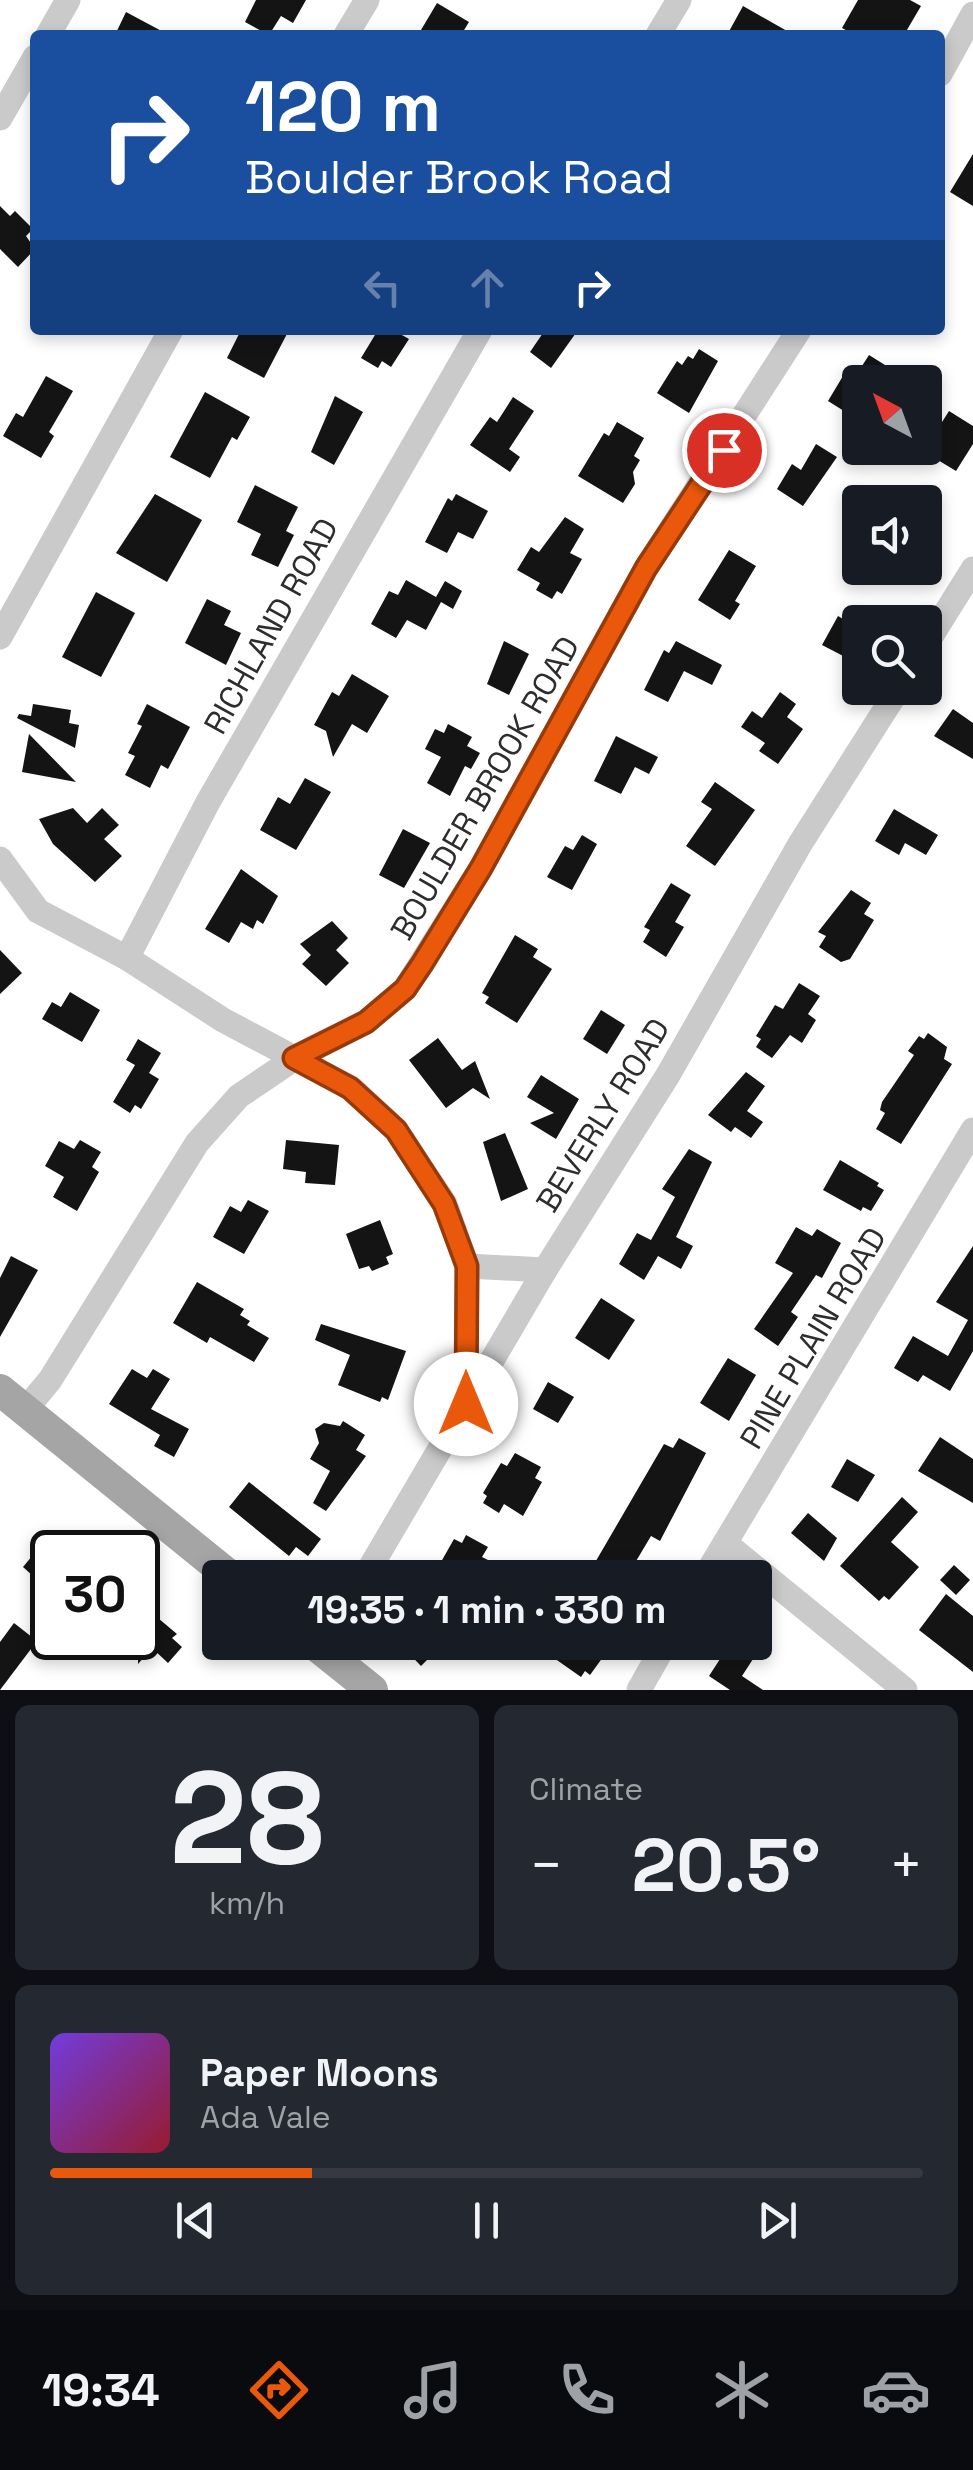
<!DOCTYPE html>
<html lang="en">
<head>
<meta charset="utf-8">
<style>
	body { margin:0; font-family:"Space Grotesk",sans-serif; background:#242831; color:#f1f3f6; height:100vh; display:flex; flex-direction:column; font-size:38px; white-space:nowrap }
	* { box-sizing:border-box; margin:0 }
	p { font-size:32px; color:#9ea1a6 }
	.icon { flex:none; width:55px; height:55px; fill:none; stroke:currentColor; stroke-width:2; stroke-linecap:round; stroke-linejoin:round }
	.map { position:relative; height:1690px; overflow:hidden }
	.panel { display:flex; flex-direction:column; gap:15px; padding:15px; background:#0d0f14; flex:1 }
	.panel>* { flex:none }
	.guide { position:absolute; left:30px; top:30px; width:915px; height:305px; border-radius:10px; box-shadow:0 5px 15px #0003; background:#1a4fa0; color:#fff; overflow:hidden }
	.needle { width:65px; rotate:319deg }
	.buttons { position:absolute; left:842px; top:365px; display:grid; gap:20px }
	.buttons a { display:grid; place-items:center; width:100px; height:100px; border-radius:10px; background:#171b24; box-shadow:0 5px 15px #0003; font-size:50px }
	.speed { position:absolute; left:30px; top:1530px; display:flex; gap:20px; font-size:50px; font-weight:700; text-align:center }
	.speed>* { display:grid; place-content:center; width:130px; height:130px; border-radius:50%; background:#171b24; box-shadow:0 5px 15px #0003; line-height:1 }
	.speed .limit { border:5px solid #111; border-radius:15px; background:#fff; color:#111 }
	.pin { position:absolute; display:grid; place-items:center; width:85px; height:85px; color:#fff; margin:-42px; border:5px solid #fff; border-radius:50%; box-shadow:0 2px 10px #0007 }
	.me { position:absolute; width:110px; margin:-55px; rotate:0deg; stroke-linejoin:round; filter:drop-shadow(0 0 8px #0008) }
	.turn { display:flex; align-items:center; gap:35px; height:210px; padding:0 50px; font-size:45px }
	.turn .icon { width:130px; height:130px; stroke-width:2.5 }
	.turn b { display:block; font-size:70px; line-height:85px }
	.lanes { display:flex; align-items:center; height:95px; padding:0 50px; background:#0003; justify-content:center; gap:50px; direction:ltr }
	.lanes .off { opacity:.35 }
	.big { font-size:75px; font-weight:700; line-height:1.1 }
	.panel .card { flex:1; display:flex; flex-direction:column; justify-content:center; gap:15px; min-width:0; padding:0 35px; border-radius:15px; background:#242831 }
	.panel .dial { align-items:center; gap:0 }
	.dial b { font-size:130px; line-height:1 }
	.song { display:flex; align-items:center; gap:30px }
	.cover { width:120px; height:120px; border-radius:15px; background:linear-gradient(135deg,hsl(260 70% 55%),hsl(350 70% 35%)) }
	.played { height:10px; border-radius:5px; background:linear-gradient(90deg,#ea580c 30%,#363941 30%) }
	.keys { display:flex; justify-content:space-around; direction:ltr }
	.heat { display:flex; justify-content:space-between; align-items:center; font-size:55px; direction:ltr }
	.panel .tiles { flex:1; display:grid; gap:15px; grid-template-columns:1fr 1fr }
	.card:last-child { grid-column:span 2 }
	.trip { position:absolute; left:202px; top:1560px; width:570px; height:100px; border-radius:10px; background:#171b24; box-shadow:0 5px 15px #0003; font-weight:700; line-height:100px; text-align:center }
	.tab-bar { display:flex; height:160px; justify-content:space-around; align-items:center; background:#090b0e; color:#9ea1a6 }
	.tab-bar .icon { width:70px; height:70px }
	.tab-bar .selected { color:#ea580c }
	.tab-bar b { font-size:45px; color:#f1f3f6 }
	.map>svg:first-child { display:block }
	.building { fill:#141414 }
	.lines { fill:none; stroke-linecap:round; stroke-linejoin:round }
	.minor { stroke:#cacaca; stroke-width:25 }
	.major { stroke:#a5a5a5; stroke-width:32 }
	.route-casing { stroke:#983908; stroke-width:25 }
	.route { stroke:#ea580c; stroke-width:18 }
	.labels { text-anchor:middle; stroke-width:10; stroke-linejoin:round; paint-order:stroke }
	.street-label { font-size:32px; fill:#2d2d2d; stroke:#fff }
</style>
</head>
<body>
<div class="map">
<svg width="973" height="1690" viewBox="0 0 973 1690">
	<rect width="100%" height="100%" fill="#fff"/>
	<g class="building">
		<polygon points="256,0 306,0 293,23 281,16 269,35 245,22"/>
		<polygon points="858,0 910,0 921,6 904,35 855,35 842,28"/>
		<polygon points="437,3 469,22 461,35 418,35"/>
		<polygon points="743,6 794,35 727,35"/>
		<polygon points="126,12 169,35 115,35"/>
		<polygon points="973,154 973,206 950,192"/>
		<polygon points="0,206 10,216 15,211 33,229 26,236 35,249 18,267 0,249"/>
		<polygon points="241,330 289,330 264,378 227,358"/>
		<polygon points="378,330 393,330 409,339 391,367 382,361 378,368 361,358"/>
		<polygon points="545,330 578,330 551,368 530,352"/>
		<polygon points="699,349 718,361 689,413 657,393 677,361 682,365 688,356 693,359"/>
		<polygon points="869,355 893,370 886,382 860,382 860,402 852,416 828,401 846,371 855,377"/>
		<polygon points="46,376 73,391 49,432 54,436 41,458 3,436 16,413 23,417"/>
		<polygon points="205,392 250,417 237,440 232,437 210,478 170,457"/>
		<polygon points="335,396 363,412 334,465 311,452"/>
		<polygon points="513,397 534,411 509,449 520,457 510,472 470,445 490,417 497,422"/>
		<polygon points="949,411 973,426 973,444 956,471 918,448 925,448 931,426 937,430"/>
		<polygon points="617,422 644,438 634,456 640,460 633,472 635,484 623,503 578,476 604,433 609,436"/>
		<polygon points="816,444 837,457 803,506 777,489 792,464 801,470"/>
		<polygon points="255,485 298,507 286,531 294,535 278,567 251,555 261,534 237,522"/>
		<polygon points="155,494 202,520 167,582 116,553"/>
		<polygon points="456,494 488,511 473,539 458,532 447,553 425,542 448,498 452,501"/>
		<polygon points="565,517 584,529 570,553 582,559 562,594 557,591 552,599 536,590 540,583 517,570 531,547 539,552"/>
		<polygon points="729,550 756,566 735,601 740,604 730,620 698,600"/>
		<polygon points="406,580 436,597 445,581 462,591 453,609 441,602 426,630 407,620 396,638 371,624 389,591 398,595"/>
		<polygon points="96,592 135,613 101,677 62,657"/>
		<polygon points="207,599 231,611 224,625 241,633 226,665 185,643"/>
		<polygon points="838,616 860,629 847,658 822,645"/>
		<polygon points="504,641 529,654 509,695 487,684"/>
		<polygon points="676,641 722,665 712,685 684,671 668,702 644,690 664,650 669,653"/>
		<polygon points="352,674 389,696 367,733 352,724 333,757 326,731 314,725 332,692 339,696"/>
		<polygon points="780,692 796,704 787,717 803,729 778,764 759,751 765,743 741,727 752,711 762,718"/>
		<polygon points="33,704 71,710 69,723 79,725 75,748 17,718 19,714 31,716"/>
		<polygon points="147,704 190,727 168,769 161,765 150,788 125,775 135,756 128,753 142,726 137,724"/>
		<polygon points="953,709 973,723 973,759 934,736"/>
		<polygon points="448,724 472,737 467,746 480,753 471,769 465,766 450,796 427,783 441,757 425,749 435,729 444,733"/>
		<polygon points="29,734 76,782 22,772"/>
		<polygon points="616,736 658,757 649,774 635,767 621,794 594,781"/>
		<polygon points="305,778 331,792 296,850 260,830 278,797 290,804"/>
		<polygon points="715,782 755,810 715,866 686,846 712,809 701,802"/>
		<polygon points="73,808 87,823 102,808 119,825 104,839 122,856 95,882 53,844 39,819"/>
		<polygon points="894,809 938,835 926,855 905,843 899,855 875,841"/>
		<polygon points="403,829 430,843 404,888 379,875"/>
		<polygon points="582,835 597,844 572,890 547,877 565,846 573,850"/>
		<polygon points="241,869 278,896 263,924 257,920 253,929 241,922 229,943 205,929"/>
		<polygon points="671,883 691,895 675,922 684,927 666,957 643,942 650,930 644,927"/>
		<polygon points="851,890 871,903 864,914 874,920 850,959 841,962 819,947 826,936 818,932"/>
		<polygon points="332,921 348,938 336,950 349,963 326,986 302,964 311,955 300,944"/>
		<polygon points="515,935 538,949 533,957 552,969 517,1023 485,1003 489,997 482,993"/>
		<polygon points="0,950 22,973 0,994"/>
		<polygon points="799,983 820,996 808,1014 816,1020 802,1043 790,1035 772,1058 756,1047 761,1039 756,1036 775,1005 783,1009"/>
		<polygon points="70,992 100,1010 82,1042 42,1019 52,1002 61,1007"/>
		<polygon points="601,1010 625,1025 607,1054 583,1039"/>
		<polygon points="928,1033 947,1047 944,1059 952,1064 901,1144 876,1129 885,1113 880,1110 882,1102 914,1055 908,1051 919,1036 924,1039"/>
		<polygon points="438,1038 462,1070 475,1061 490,1099 473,1088 446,1108 409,1060"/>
		<polygon points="138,1039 161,1053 149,1073 159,1079 141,1109 135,1105 130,1113 113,1102 135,1065 126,1060"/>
		<polygon points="746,1072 765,1086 747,1111 763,1122 751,1138 735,1127 731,1132 708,1115"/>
		<polygon points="541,1075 579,1099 556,1139 530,1123 554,1113 527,1097"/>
		<polygon points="505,1133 528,1189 501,1201 483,1142"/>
		<polygon points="80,1140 101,1152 92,1167 99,1172 77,1211 53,1197 64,1177 45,1166 59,1141 74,1149"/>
		<polygon points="286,1140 339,1145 335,1185 305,1183 306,1172 283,1169"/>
		<polygon points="689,1149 712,1162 676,1237 693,1246 681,1269 658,1256 644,1280 619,1264 637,1233 651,1240 675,1197 662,1189"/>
		<polygon points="840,1160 879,1183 877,1186 884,1190 871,1211 863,1207 861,1211 823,1190"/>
		<polygon points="248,1200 269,1211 244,1254 213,1237 230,1206 241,1212"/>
		<polygon points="380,1220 393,1254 386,1257 389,1264 372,1271 369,1266 359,1269 346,1234"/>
		<polygon points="796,1227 812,1236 817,1229 841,1243 822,1278 816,1275 791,1312 798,1317 778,1346 754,1329 793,1273 775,1263"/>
		<polygon points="973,1246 973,1351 950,1391 923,1375 918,1382 894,1368 913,1336 948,1356 968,1320 936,1302"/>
		<polygon points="11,1256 38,1270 0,1337 0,1278"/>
		<polygon points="197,1282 244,1309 240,1315 250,1321 247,1325 269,1338 254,1362 210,1337 207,1343 173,1323"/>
		<polygon points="601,1298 635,1320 609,1360 575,1338"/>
		<polygon points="321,1324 406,1351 388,1400 382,1397 380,1402 338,1385 350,1355 315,1340"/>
		<polygon points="728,1358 756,1375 729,1421 700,1403"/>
		<polygon points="132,1369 147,1378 153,1369 170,1379 151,1409 189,1429 174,1457 154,1446 160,1435 109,1404"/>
		<polygon points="548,1382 574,1397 558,1423 533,1409"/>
		<polygon points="343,1421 365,1435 356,1450 366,1456 326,1511 313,1503 330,1471 310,1459 319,1443 315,1429 324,1423 340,1426"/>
		<polygon points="940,1437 973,1459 973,1503 918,1471"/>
		<polygon points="679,1438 706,1453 660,1541 651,1536 626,1578 586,1578 664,1444 673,1448"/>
		<polygon points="515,1453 541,1467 535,1478 542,1482 523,1516 504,1504 499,1513 483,1503 487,1496 483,1493 501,1463 507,1466"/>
		<polygon points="847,1459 875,1475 858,1502 831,1487"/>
		<polygon points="249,1482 321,1539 308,1556 296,1547 289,1556 229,1507"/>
		<polygon points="902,1497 918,1512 891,1542 919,1567 889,1600 884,1596 879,1601 840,1566"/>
		<polygon points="808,1513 837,1538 824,1561 791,1533"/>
		<polygon points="52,1532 52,1593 23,1567"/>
		<polygon points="466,1535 488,1547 482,1557 492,1562 483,1578 452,1578 437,1569 454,1539 462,1543"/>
		<polygon points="954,1565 970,1580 956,1595 940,1580"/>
		<polygon points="946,1594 973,1616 973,1672 919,1630"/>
		<polygon points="152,1613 177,1634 172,1638 182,1647 168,1663 152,1648 138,1664 138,1629"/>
		<polygon points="14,1623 37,1641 0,1690 0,1642"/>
		<polygon points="398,1642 445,1642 421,1666"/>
		<polygon points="565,1642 582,1642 603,1657 590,1675 585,1671 581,1677 554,1658"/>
		<polygon points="731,1642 764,1642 742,1676 763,1690 730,1690 709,1676"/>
	</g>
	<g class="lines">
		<g class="minor">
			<polyline points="48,35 68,0"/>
			<polyline points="346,35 367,0"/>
			<polyline points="658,35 679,0"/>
			<polyline points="940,74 973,14"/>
			<polyline points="0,118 35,57"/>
			<polyline points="0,637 171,330"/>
			<polyline points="925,646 973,569"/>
			<polyline points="0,859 38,911 127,958 223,1020 351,1088 396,1130 445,1204 467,1266 466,1404"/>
			<polyline points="127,958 208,802 480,330"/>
			<polyline points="467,1266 545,1270"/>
			<polyline points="25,1410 50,1380 197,1143 239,1096 294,1059 366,1022 405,989 481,868 646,568 799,330"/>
			<polyline points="725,1543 905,1690"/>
			<polyline points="364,1578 545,1270 668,1075 800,844 899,688"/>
			<polyline points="704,1578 973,1130"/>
			<polyline points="639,1690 666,1642"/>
		</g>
		<g class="major">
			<polyline points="0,1390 232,1578"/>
			<polyline points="312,1642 372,1690"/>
		</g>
	</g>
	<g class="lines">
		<g class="route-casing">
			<polyline id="route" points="466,1404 467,1266 444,1204 396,1130 350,1088 294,1058 366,1022 405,989 422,964 481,868 646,568 724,450"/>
		</g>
		<use href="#route" class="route"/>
	</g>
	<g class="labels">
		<g class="street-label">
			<text transform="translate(271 626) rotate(-61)" y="11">RICHLAND ROAD</text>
			<text transform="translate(485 788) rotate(-60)" y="11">BOULDER BROOK ROAD</text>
			<text transform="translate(603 1115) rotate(-58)" y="11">BEVERLY ROAD</text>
			<text transform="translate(813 1338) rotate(-59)" y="11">PINE PLAIN ROAD</text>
		</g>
	</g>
</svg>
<div class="buttons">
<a><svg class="needle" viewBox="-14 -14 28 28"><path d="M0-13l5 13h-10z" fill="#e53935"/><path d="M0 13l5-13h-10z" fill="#9ea1a6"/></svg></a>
<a><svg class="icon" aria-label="sound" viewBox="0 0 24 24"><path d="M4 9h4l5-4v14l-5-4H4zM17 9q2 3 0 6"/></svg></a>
<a><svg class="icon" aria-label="search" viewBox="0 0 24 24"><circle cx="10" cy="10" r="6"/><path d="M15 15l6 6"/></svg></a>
</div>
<div class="speed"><div class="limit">30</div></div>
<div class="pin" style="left:724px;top:450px;background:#d93025"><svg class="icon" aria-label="arrive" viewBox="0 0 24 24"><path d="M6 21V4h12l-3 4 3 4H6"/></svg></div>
<svg class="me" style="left:466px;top:1404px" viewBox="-20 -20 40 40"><circle r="19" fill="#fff"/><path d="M0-13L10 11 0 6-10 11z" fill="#ea580c"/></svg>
<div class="trip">19:35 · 1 min · 330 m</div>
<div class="guide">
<div class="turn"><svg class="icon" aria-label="right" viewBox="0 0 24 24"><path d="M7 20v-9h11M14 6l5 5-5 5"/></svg><div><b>120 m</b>Boulder Brook Road</div></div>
<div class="lanes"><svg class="icon off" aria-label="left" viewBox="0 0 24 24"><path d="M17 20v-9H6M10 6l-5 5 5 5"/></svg><svg class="icon off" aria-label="ahead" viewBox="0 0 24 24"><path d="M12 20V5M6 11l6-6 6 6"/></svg><svg class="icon" aria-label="right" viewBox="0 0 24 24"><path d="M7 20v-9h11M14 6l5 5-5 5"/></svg></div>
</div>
</div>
<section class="panel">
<div class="tiles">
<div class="card dial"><b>28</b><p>km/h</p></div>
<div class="card"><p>Climate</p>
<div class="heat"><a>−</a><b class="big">20.5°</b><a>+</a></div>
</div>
<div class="card">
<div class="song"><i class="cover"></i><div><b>Paper Moons</b><p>Ada Vale</p></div></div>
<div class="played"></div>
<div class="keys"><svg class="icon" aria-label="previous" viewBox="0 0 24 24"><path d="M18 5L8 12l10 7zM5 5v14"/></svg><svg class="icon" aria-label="pause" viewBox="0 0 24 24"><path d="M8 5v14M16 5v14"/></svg><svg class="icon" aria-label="next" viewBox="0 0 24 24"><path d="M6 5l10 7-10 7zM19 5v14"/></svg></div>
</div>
</div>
</section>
<nav class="tab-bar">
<b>19:34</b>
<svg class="icon selected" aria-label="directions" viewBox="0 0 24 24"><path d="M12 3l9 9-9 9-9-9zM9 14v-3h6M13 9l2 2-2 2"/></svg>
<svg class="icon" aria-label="music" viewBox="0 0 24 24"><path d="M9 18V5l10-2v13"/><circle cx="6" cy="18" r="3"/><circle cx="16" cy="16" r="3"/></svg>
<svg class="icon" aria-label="phone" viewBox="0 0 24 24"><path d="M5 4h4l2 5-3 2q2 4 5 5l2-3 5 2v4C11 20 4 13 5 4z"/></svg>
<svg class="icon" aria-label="climate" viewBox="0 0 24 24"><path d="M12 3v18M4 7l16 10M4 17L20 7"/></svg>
<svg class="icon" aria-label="car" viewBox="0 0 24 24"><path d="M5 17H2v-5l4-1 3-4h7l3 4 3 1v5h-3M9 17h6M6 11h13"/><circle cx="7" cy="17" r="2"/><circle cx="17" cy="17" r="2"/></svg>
</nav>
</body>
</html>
